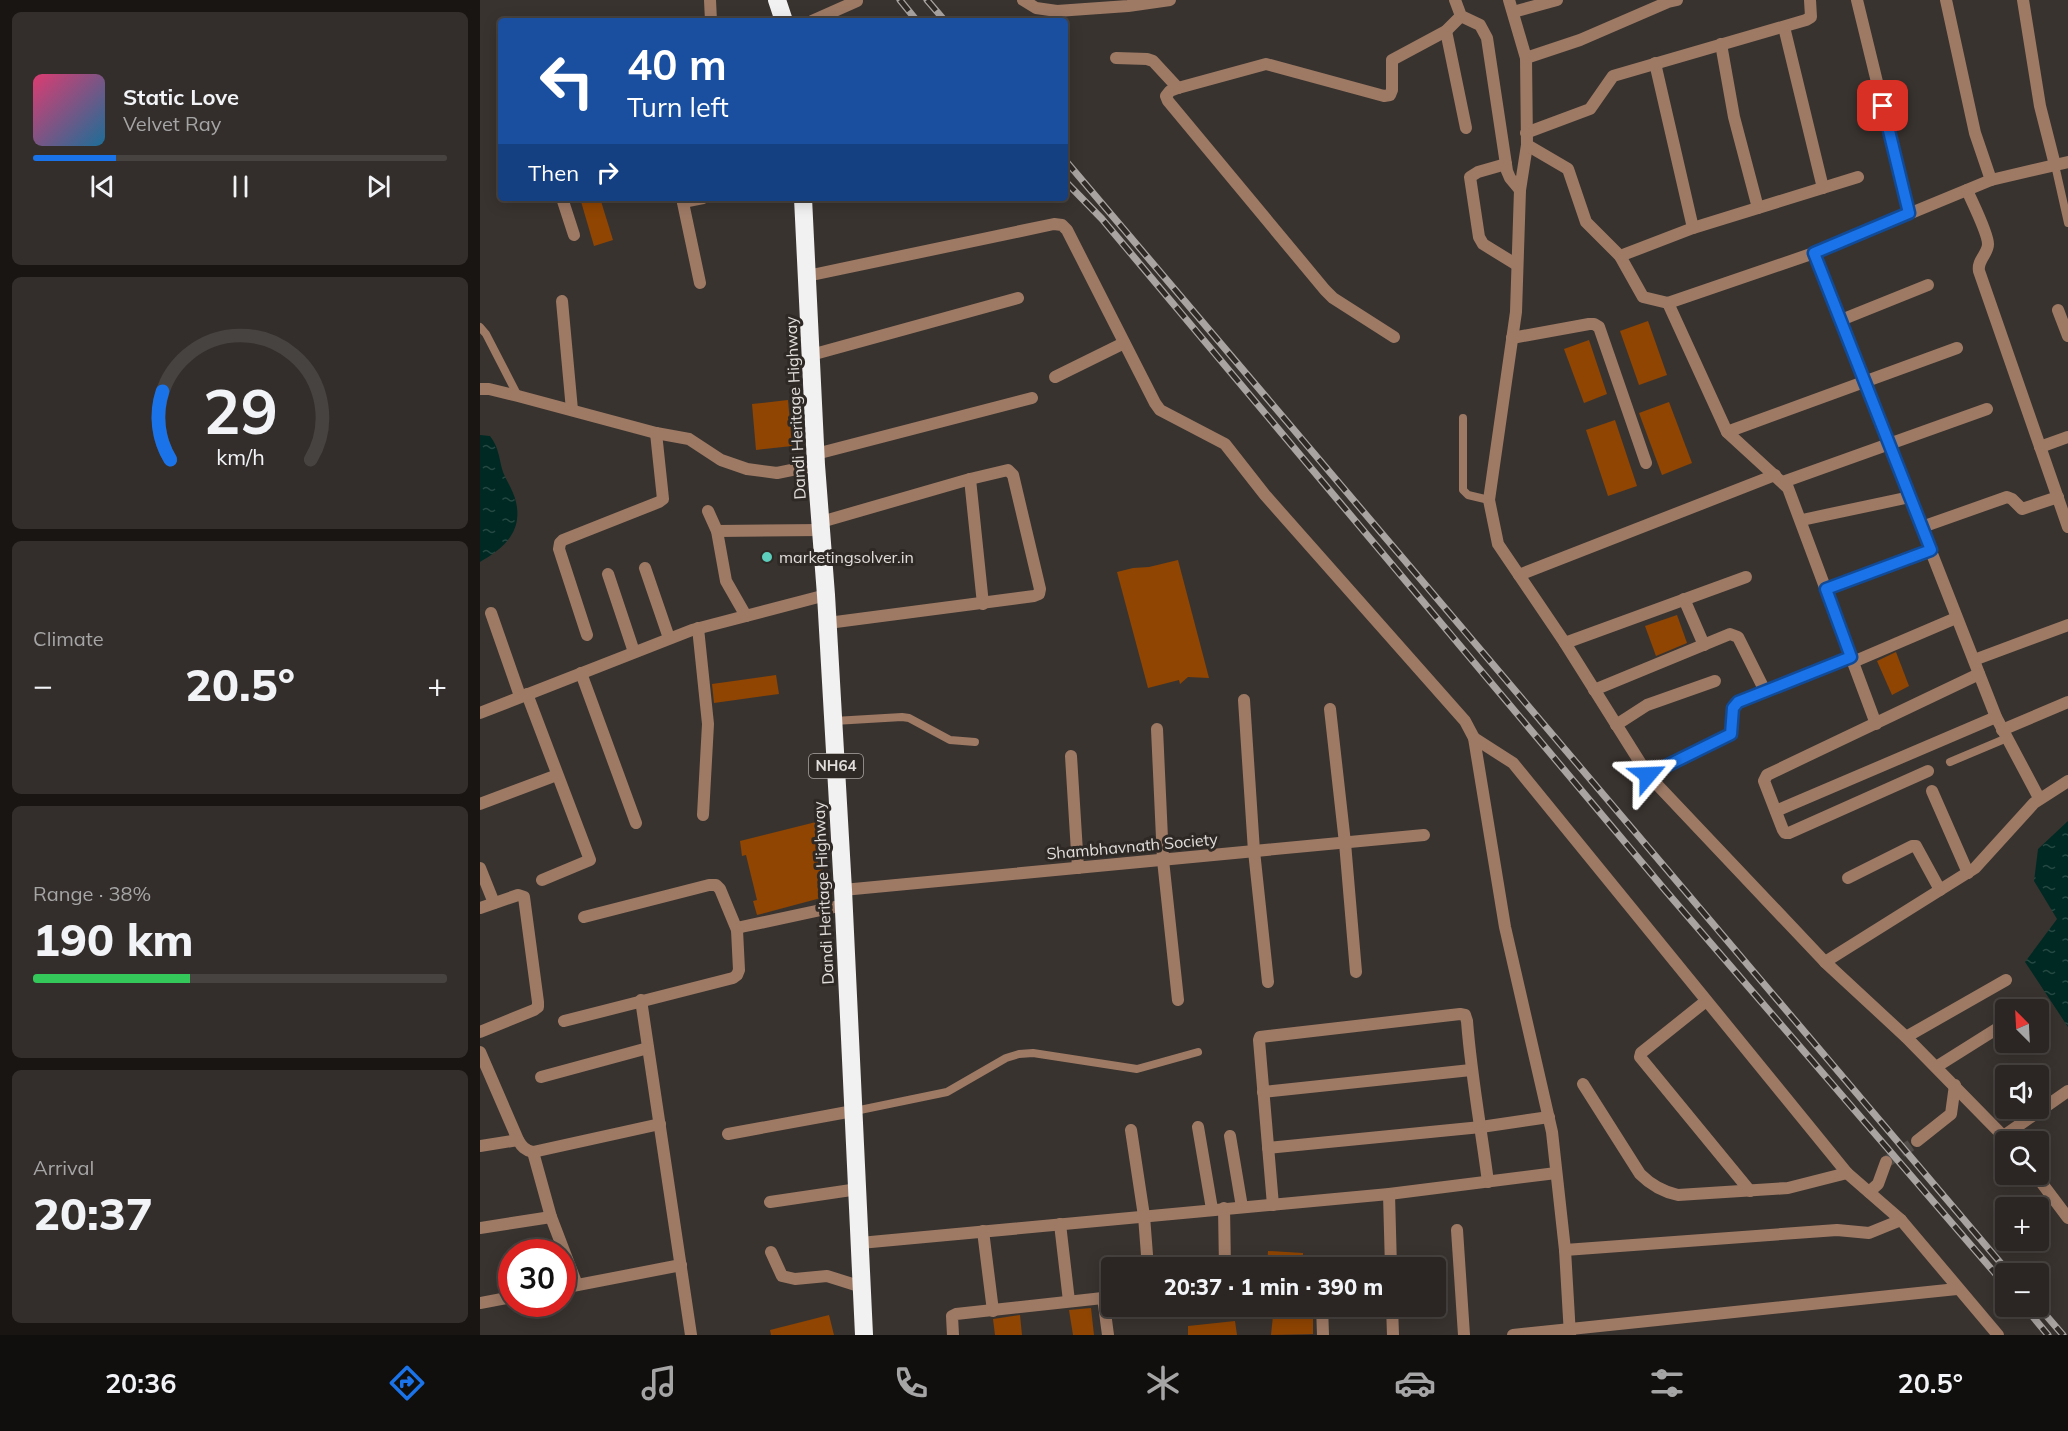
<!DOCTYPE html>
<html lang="en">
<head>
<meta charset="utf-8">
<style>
	body { margin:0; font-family:Mulish,sans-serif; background:#332e2b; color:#f1f3f6; height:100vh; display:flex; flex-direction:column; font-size:22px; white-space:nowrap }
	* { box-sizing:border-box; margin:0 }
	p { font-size:20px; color:#a6a5a6 }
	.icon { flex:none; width:33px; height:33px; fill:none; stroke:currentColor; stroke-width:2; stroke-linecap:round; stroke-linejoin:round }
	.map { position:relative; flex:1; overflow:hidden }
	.drawer { display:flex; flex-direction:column; gap:12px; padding:12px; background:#181513; width:480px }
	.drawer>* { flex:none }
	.guide { position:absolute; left:18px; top:18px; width:570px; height:183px; border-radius:6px; box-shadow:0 3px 15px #0003,0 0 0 2px #474341; background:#1a4fa0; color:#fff; overflow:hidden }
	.needle { width:39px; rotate:336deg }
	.fabs { position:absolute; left:1515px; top:999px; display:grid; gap:12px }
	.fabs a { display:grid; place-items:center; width:54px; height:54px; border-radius:6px; background:#2b2623; box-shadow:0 3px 15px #0003,0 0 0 2px #474341; font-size:30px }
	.speed { position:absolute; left:18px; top:1239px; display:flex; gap:12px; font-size:30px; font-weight:700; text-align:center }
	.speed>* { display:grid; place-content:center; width:78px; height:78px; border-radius:50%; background:#2b2623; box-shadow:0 3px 15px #0003,0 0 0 2px #474341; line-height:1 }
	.speed .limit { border:9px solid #d22; background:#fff; color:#111 }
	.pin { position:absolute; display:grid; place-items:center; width:51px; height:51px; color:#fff; margin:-26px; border-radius:12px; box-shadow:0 3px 9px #0006 }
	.me { position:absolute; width:66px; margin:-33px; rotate:64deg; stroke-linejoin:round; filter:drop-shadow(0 0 4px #0008) }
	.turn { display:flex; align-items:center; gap:21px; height:126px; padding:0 30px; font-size:27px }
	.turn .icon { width:78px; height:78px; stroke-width:2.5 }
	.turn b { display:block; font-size:42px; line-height:51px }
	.then { display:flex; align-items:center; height:57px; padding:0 30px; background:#0003; gap:12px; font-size:22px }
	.big { font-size:45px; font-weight:800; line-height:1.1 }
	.drawer .tile { flex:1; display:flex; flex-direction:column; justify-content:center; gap:9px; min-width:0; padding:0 21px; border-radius:9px; background:#332e2b }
	.drawer .dial { align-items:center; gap:0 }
	.dial svg { height:156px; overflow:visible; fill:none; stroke:#474341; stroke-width:7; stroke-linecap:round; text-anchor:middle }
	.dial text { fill:#f1f3f6; stroke:none }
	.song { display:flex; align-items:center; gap:18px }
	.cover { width:72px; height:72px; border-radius:9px; background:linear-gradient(135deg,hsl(340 70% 55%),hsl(200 70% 35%)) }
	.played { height:6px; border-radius:3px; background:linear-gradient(90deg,#1a73e8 20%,#474341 20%) }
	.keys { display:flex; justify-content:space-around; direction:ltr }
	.heat { display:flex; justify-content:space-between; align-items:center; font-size:33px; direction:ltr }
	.charge { height:9px; border-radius:4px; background:linear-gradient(90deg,#34c759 38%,#474341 0) }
	.trip { position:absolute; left:621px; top:1257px; width:345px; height:60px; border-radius:6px; background:#2b2623; box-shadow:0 3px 15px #0003,0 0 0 2px #474341; font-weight:800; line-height:60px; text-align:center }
	.dock { display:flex; height:96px; justify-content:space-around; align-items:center; background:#110f0e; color:#a6a5a6 }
	.dock .icon { width:42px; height:42px }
	.dock .on { color:#1a73e8 }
	.dock b { font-size:27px; color:#f1f3f6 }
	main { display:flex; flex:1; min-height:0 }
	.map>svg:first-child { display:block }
	.water { fill:url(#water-ripples) }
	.building { fill:#904502 }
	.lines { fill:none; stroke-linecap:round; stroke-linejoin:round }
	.street-tunnel { stroke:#524c49; stroke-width:12; stroke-dasharray:12 6; stroke-linecap:butt }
	.lane { stroke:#9e7a65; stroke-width:8 }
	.street { stroke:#9e7a65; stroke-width:12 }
	.highway { stroke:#f1f1f1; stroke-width:18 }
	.rail-casing { stroke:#a9a4a2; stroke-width:7 }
	.rail { stroke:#2e2925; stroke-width:4.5; stroke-dasharray:14; stroke-linecap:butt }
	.route-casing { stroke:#114b97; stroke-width:15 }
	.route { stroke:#1a73e8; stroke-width:10 }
	.poi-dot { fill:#5ccebb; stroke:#2e2925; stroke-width:2 }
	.labels { text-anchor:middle; stroke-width:6; stroke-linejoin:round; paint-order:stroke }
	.shield { fill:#2e2925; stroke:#aba7a4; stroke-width:1.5 }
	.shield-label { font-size:15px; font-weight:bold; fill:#e1dddb }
	.street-label { font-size:16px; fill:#e1dddb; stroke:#2e2925 }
	.poi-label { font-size:16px; fill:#e1dddb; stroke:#2e2925; text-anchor:start }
</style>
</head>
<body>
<main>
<section class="drawer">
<div class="tile">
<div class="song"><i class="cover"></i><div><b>Static Love</b><p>Velvet Ray</p></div></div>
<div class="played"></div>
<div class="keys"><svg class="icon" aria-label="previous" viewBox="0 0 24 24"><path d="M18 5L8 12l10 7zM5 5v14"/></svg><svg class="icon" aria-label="pause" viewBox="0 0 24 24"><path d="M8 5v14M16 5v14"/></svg><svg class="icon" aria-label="next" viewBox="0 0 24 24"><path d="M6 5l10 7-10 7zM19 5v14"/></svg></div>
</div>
<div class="tile dial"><svg viewBox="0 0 100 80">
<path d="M14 69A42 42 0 1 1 86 69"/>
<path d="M14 69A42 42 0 0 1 10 34" stroke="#1a73e8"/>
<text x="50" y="56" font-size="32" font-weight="700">29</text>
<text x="50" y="72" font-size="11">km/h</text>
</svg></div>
<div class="tile"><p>Climate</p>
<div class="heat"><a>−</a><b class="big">20.5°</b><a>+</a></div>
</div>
<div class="tile"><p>Range · 38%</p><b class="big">190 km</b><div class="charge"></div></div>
<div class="tile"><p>Arrival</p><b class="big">20:37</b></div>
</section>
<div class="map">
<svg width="1588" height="1335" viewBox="0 0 1588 1335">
	<defs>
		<pattern id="water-ripples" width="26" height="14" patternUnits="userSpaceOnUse" patternTransform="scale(1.5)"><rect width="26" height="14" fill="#002923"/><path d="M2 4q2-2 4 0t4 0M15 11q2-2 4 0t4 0" fill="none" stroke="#254842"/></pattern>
	</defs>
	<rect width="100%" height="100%" fill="#39332f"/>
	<g class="water">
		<path d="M0,435l10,1c9,11 9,23 13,36 4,10 11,20 13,30 7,30 -13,47 -36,60z"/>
		<polygon points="1588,821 1588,1027 1545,962 1577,919 1554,881 1558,849"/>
	</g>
	<g class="building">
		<polygon points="100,198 120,198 133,240 114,246"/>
		<polygon points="1168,321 1187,375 1159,385 1140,331"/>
		<polygon points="1109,340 1127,394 1104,403 1084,349"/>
		<polygon points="308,400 312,446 276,450 272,404"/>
		<polygon points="1189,402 1212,463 1182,475 1159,413"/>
		<polygon points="1135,420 1157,486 1128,496 1106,430"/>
		<polygon points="698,560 729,678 708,677 700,684 699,680 668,688 637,572 653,568 669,567"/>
		<polygon points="1197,615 1207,643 1176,656 1165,626"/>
		<polygon points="1416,652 1429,686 1412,695 1397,661"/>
		<polygon points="296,675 299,694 234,703 232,684"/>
		<polygon points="336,822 340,836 335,837 346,882 349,881 352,895 277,915 273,901 277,900 266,855 262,856 260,841"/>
		<polygon points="788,1251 823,1253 822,1268 787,1268"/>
		<polygon points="794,1306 833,1306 833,1334 791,1335"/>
		<polygon points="611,1308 614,1335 593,1335 589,1310"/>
		<polygon points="349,1315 354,1335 291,1335 290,1330"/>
		<polygon points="540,1315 542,1335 515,1335 513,1319"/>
		<polygon points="755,1321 757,1335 708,1335 708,1326"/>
	</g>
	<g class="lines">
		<polyline class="street-tunnel" points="1406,1162 1437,1141"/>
		<g class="lane">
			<polyline points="1575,165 1588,223"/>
			<polyline points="0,327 6,334 38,396"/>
			<polyline points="983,418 983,490 988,495 1009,500"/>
			<polyline points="354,721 422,717 429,718 470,740 495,742"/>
			<polyline points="1470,762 1527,738"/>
			<polyline points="375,1111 467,1092 526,1058 539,1054 553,1053 657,1069 718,1052"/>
		</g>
		<g class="street">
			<polyline points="230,0 231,21"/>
			<polyline points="543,0 556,8 577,11 648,6 690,0"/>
			<polyline points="975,0 981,16 1000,25 1007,38 1027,171 1030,178 1040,190"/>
			<polyline points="1029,0 1046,58 1047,145 1040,190 1036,312 1009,500 1018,544 1085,643 1168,775 1345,962 1426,1037 1529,1142"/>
			<polyline points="1377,0 1429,213"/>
			<polyline points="1466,0 1495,133 1511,180"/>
			<polyline points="1543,0 1560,106 1575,165"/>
			<polyline points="1033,12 1077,0"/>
			<polyline points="332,21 377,1"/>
			<polyline points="1304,27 1343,188"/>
			<polyline points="966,31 986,128"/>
			<polyline points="1241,44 1254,117 1278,208"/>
			<polyline points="636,58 667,59 673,61 698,88"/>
			<polyline points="1046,58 1100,40 1188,2 1197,0"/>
			<polyline points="1175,63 1213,228"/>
			<polyline points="1046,133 1110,109 1133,76 1326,20 1331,17 1330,0"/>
			<polyline points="1047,145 1088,169 1106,222 1140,256 1163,297 1188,303 1334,253 1511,180 1588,162"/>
			<polyline points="1026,164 998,172 990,177 999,237 1003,244 1037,265"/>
			<path d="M1487,190c5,12 21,43 21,54 0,10 -11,16 -9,27l89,256"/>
			<polyline points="82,198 94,235"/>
			<polyline points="202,198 220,283"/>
			<polyline points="203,202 223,198"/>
			<polyline points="1334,253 1516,717 1559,798"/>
			<polyline points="1140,256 1213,228 1378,177"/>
			<polyline points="327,276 574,224 582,225 587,230 675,403 680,410 745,444 785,495 985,721 994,738 1025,927 1072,1132 1085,1250 1090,1335"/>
			<polyline points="82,301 92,410"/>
			<polyline points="1188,303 1247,432 1308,488 1396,724"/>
			<polyline points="1578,310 1588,336"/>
			<polyline points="1361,320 1448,285"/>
			<polyline points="914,337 853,298 845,290 688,101 686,96 690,91 698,88 786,64 904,96 910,95 912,90 912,60 966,31 981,16"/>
			<polyline points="1032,338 1109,324 1114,324 1119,327 1166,463"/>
			<polyline points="331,355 538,298"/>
			<polyline points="575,377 644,343"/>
			<polyline points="0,389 9,389 38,396 176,433 209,439 241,460 267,469 297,473 336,465"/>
			<polyline points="1247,432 1477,348"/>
			<polyline points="1560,447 1588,437"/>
			<polyline points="336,454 552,398"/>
			<polyline points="490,479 503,604"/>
			<polyline points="1303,482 1507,409"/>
			<polyline points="228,511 237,531 246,581 266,616"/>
			<polyline points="1322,520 1430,497"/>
			<polyline points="341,522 490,479 528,470 533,475 560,589 559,594 554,596 348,623"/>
			<polyline points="1442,527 1527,497 1532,499 1542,509 1578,497"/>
			<polyline points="237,531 342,530"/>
			<polyline points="165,568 189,638"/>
			<polyline points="128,574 154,652"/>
			<polyline points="1039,575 1295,475"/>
			<polyline points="1346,589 1451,551"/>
			<polyline points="1204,599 1224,645"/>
			<polyline points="11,613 40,696"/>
			<polyline points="218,628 228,724 223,815"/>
			<polyline points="107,635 79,549 80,543 83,540 179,502 183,499 176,433"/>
			<polyline points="1085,643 1266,577"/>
			<polyline points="1494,660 1588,625"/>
			<polyline points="1373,662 1476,618"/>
			<polyline points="101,673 156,823"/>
			<polyline points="1114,690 1250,634 1258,637 1285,691"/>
			<polyline points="47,694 110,860 62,880"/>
			<polyline points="764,700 774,851 788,982"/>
			<polyline points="850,709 865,843 876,972"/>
			<polyline points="0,713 212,630 346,595"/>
			<polyline points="1136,725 1167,705 1235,681"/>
			<polyline points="677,729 683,860 698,1000"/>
			<polyline points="1522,730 1588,702"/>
			<polyline points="994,738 1033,763 1367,1173 1421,1220 1518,1335"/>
			<polyline points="591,756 598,868"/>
			<polyline points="1448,771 1309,833 1305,833 1303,830 1284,781 1287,775 1499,674"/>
			<polyline points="1168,775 1251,734 1253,708 1258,702 1371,657"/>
			<polyline points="1452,791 1488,873"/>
			<polyline points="0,804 77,775"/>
			<polyline points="1296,811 1516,717"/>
			<polyline points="0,868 14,903"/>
			<polyline points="1368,878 1432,846 1436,846 1460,890"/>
			<polyline points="363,890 944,835"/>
			<polyline points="0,908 38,895 44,897 58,1002 58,1007 54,1010 0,1032"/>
			<polyline points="104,917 229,885 236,885 240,889 257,930"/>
			<polyline points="1345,962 1495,868 1554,803 1588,781"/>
			<polyline points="161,1000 211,1335"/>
			<polyline points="1226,1001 1161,1053 1160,1057 1270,1191"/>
			<polyline points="84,1021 253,978 257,975 259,970 257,930 261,927 364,905"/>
			<polyline points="1426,1037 1526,980"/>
			<path d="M0,1052l38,88c4,7 7,10 15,12l127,-28"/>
			<polyline points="1456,1067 1526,1023"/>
			<polyline points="61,1077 168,1048"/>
			<path d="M1103,1084l57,90c10,10 24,18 38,21l110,-7 59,-15"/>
			<polyline points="783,1092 991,1070"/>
			<polyline points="718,1127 732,1209"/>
			<polyline points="651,1130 664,1216 668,1268"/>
			<polyline points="248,1134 373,1111"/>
			<polyline points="1525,1135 1588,1091"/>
			<polyline points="750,1136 762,1207"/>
			<polyline points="1437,1141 1471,1114 1475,1085"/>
			<polyline points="0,1146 38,1140"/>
			<polyline points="788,1148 1001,1127 1069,1117"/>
			<polyline points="53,1152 71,1217 97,1285"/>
			<polyline points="1555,1174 1588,1218"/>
			<polyline points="1389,1192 1398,1184 1406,1162"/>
			<polyline points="909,1194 911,1268"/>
			<polyline points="290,1202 378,1189"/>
			<path d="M793,1205l-14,-165 1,-3 200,-23 5,1 2,6c4,54 14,107 21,161"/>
			<polyline points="744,1208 745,1268"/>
			<polyline points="580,1224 589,1301"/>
			<polyline points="0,1228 71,1217"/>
			<polyline points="977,1230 984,1335"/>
			<polyline points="503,1231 513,1311"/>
			<polyline points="380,1243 909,1194 1076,1173"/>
			<polyline points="1085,1250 1357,1230 1389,1233 1421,1220"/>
			<polyline points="291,1252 302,1276 315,1279 347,1276 382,1287"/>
			<polyline points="82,1288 201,1265"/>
			<polyline points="623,1297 628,1335"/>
			<polyline points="0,1303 32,1297"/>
			<polyline points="842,1306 843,1335"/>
			<polyline points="912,1306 913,1335"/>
			<polyline points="473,1335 472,1316 476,1314 632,1297"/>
			<polyline points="1033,1335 1477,1289"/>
		</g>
		<g class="highway">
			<polyline points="297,0 304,21"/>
			<polyline points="323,198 336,465 346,595 363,890 384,1335"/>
		</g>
		<g class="rail-casing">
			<g id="rail">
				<polyline points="420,0 437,21"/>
				<polyline points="447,0 465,21"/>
				<polyline points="585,160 1530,1274"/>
				<polyline points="585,181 622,219 1185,890 1526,1286"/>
				<polyline points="1544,1306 1568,1335"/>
				<polyline points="1558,1306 1583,1335"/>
			</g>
		</g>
		<use href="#rail" class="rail"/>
	</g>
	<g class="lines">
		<g class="route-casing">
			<polyline id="route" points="1168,775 1251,734 1253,708 1258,702 1371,657 1346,589 1451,550 1334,253 1429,213 1403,106"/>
		</g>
		<use href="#route" class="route"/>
	</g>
	<circle class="poi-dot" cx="287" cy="557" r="6"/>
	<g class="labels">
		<rect class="shield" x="329" y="754" width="54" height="24" rx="4.5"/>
		<g class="shield-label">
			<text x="356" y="771">NH64</text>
		</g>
		<g class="street-label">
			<text transform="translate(315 408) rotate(-93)" y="6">Dandi Heritage Highway</text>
			<text transform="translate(652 846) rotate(-5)" y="6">Shambhavnath Society</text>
			<text transform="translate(343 893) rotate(-93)" y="6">Dandi Heritage Highway</text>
		</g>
		<g class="poi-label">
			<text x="299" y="563">marketingsolver.in</text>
		</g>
	</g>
</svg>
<div class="fabs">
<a><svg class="needle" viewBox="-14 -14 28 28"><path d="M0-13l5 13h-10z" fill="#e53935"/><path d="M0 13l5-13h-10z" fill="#a6a5a6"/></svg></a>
<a><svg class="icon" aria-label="sound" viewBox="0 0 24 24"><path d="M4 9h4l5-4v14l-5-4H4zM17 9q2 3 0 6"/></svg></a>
<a><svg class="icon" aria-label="search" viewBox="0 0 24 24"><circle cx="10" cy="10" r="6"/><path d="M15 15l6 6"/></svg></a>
<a>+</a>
<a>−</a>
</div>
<div class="speed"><div class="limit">30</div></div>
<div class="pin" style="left:1403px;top:106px;background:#d93025"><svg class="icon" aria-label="arrive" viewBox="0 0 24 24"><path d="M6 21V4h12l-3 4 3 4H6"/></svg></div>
<svg class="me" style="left:1168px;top:775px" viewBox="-20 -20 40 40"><path d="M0-17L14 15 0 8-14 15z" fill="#1a73e8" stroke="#fff" stroke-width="4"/></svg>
<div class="trip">20:37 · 1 min · 390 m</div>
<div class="guide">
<div class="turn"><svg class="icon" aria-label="left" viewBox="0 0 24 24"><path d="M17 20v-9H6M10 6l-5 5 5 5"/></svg><div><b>40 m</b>Turn left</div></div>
<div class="then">Then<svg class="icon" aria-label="right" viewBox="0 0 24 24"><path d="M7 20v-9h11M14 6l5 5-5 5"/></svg></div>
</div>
</div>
</main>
<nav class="dock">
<b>20:36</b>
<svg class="icon on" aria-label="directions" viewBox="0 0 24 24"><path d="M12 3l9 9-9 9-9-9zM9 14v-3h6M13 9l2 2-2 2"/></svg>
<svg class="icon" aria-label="music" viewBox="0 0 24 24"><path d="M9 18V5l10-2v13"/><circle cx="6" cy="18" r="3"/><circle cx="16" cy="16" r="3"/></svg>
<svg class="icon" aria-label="phone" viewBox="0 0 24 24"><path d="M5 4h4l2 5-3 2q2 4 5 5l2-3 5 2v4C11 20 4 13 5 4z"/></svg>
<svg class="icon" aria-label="climate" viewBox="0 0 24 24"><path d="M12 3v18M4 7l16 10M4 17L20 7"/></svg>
<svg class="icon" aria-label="car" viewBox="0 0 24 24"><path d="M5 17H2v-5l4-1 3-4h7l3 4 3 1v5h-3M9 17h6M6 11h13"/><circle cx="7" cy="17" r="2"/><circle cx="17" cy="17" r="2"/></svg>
<svg class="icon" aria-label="filters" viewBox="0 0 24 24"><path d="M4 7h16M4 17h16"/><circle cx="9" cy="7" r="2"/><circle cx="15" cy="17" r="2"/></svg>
<b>20.5°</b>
</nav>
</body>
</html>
